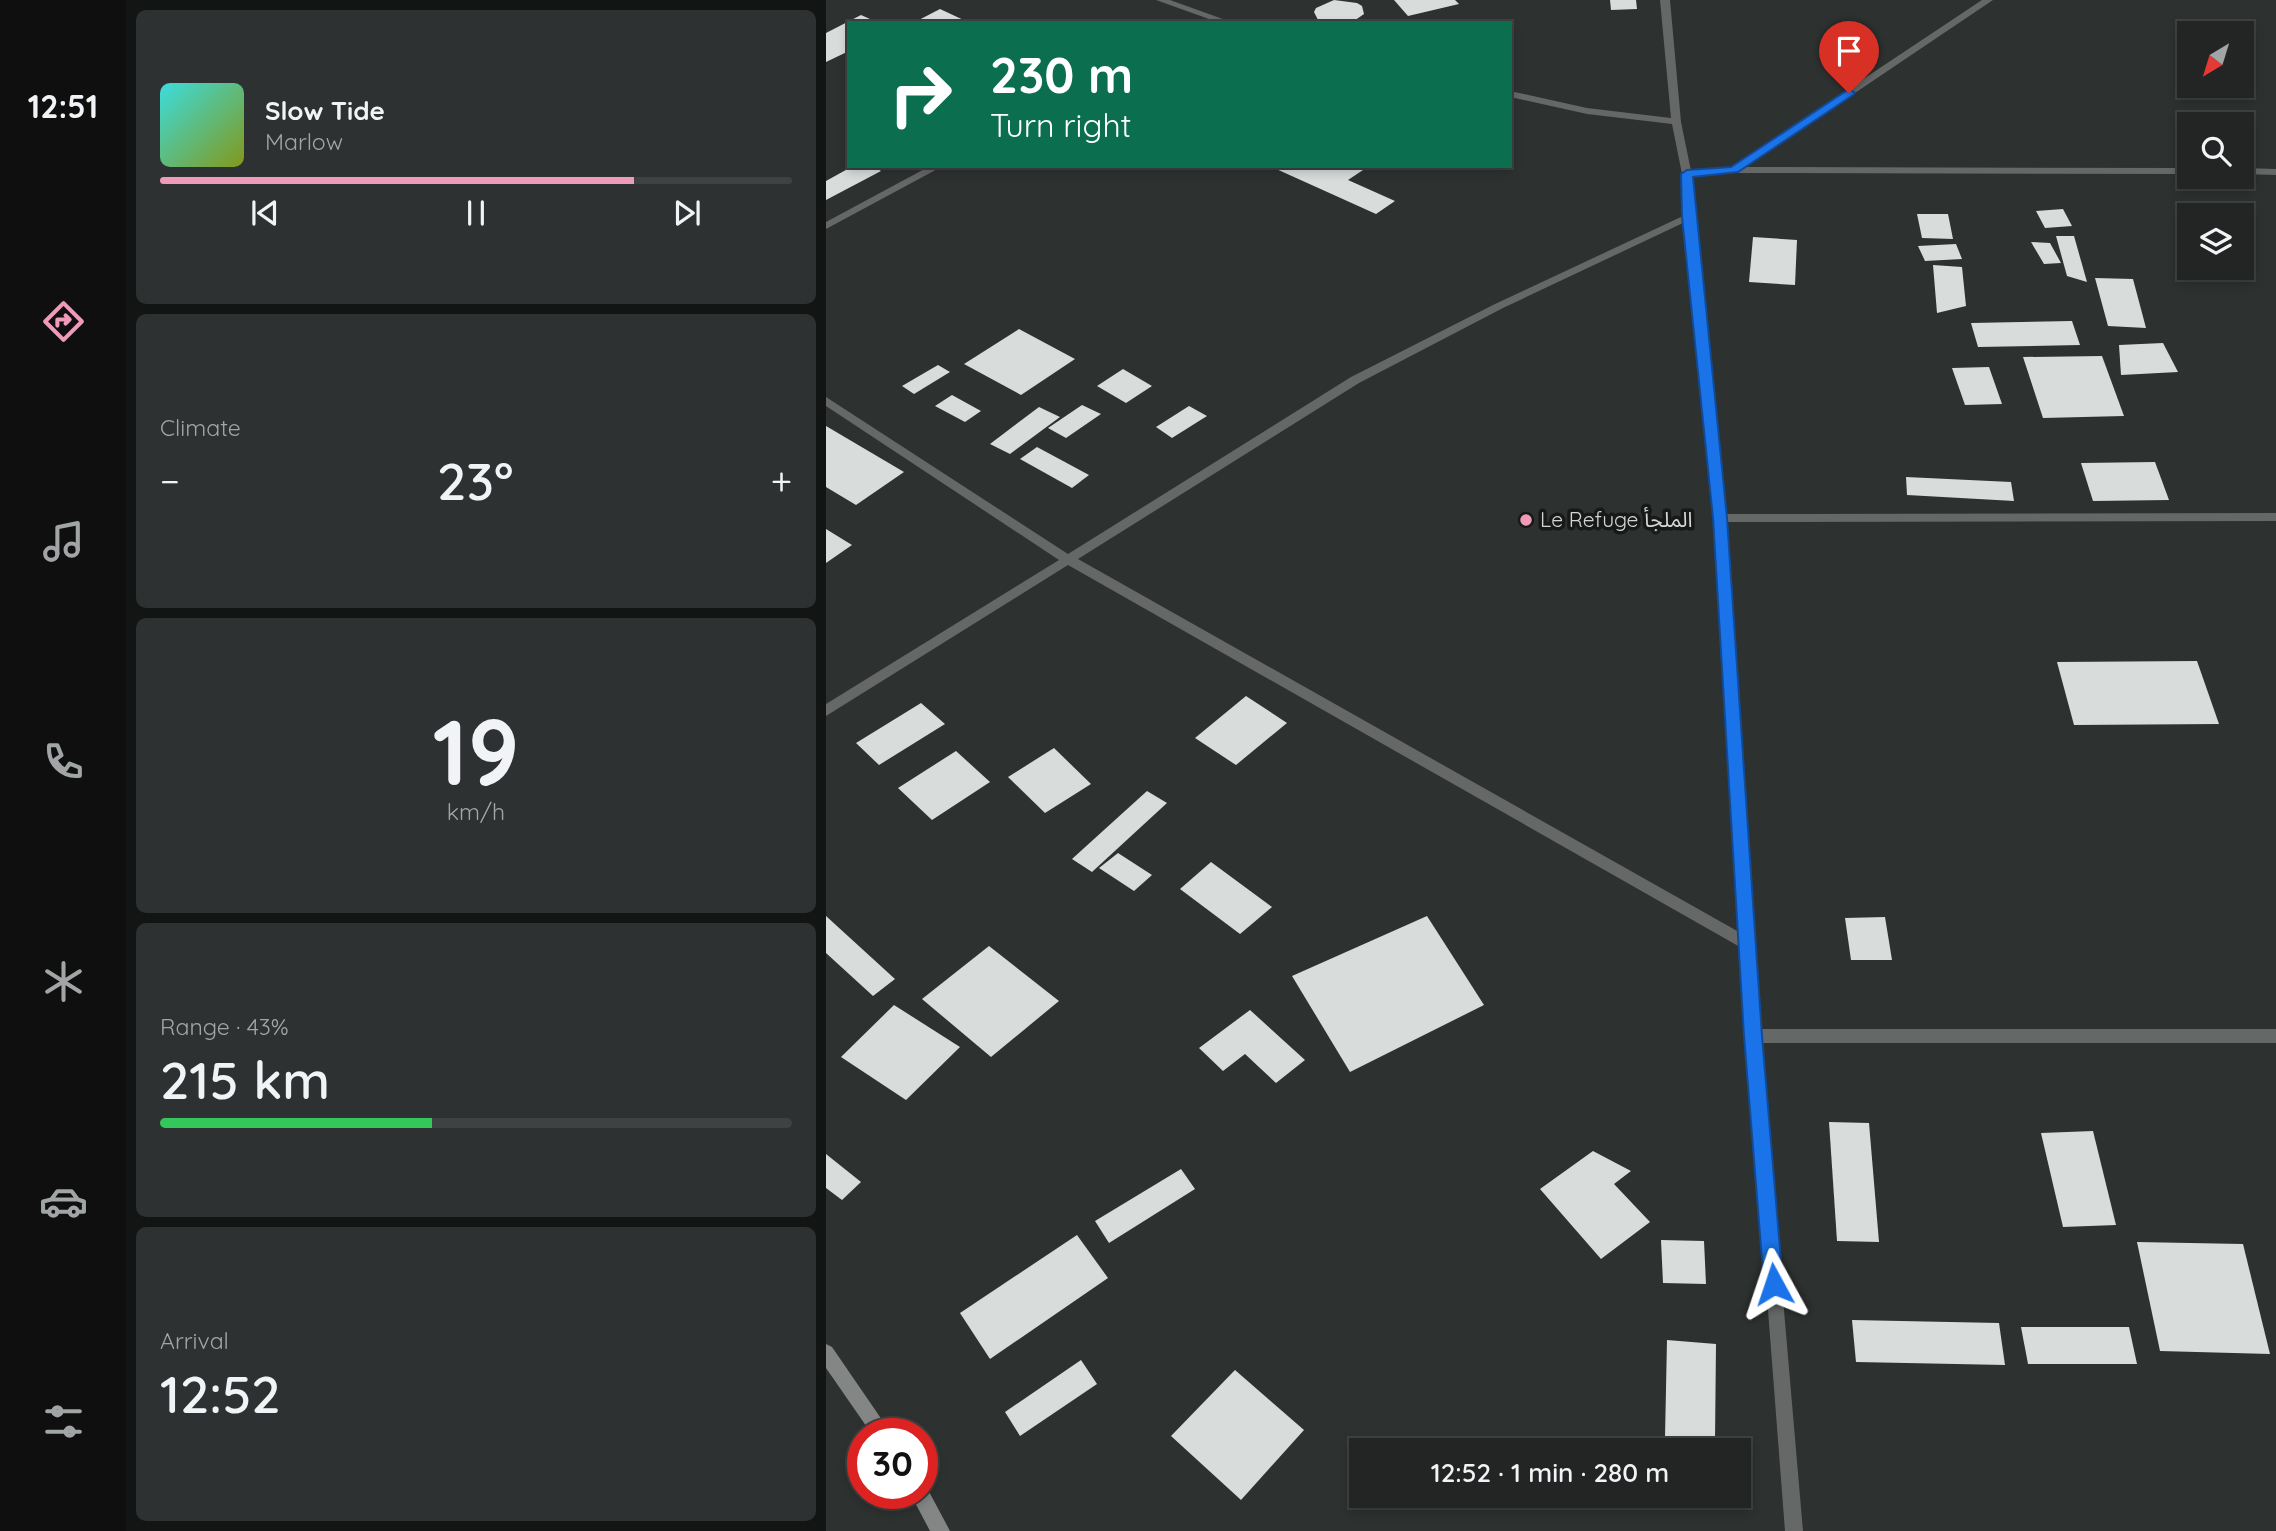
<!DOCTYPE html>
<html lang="en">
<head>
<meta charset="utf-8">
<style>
	body { margin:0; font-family:Quicksand,"Noto Sans Arabic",sans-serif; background:#2e3131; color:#f1f3f6; height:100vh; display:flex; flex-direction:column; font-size:26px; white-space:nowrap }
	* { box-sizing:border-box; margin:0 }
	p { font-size:23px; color:#a2a5a6 }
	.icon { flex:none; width:38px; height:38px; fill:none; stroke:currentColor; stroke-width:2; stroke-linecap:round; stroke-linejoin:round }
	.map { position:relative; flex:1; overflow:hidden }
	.drawer { display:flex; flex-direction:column; gap:10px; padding:10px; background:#131414; width:700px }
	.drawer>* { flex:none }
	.guide { position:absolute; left:21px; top:21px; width:665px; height:147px; border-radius:0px; box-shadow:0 4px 10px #0003,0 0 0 2px #3f4241; background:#0b6e4f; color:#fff; overflow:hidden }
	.needle { width:46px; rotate:218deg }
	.tools { position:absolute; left:1351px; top:21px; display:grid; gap:14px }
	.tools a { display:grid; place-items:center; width:77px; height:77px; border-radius:0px; background:#222524; box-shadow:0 4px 10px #0003,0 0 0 2px #3f4241; font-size:35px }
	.speed { position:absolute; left:21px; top:1418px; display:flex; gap:14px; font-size:35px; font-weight:700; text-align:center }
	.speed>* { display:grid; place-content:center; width:91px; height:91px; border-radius:50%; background:#222524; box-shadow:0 4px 10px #0003,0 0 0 2px #3f4241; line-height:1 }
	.speed .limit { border:10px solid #d22; background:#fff; color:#111 }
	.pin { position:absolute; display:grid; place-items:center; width:60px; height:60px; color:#fff; margin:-72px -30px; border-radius:50% 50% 50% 0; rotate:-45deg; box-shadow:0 0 7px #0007 }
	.pin .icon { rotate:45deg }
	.me { position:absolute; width:77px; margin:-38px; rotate:355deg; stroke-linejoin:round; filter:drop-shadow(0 0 5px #0008) }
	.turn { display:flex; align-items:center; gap:24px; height:147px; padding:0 28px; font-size:32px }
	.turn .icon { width:91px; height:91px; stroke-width:2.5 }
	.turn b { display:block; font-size:49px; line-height:60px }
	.big { font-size:52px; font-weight:600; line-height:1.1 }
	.drawer .widget { flex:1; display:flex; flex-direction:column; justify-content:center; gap:10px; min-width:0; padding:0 24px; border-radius:10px; background:#2e3131 }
	.drawer .dial { align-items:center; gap:0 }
	.dial b { font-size:91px; line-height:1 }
	.song { display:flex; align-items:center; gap:21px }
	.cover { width:84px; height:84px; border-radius:10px; background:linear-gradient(135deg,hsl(180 70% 55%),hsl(70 70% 35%)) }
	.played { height:7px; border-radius:4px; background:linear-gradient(90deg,#ef9ab8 75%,#3f4241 75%) }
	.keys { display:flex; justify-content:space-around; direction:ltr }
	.heat { display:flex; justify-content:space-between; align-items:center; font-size:38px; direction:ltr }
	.charge { height:10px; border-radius:5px; background:linear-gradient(90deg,#34c759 43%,#3f4241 0) }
	.trip { position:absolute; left:523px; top:1438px; width:402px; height:70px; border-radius:0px; background:#222524; box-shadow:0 4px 10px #0003,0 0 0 2px #3f4241; font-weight:600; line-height:70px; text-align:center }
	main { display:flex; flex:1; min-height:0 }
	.tab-bar { display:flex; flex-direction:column; width:126px; justify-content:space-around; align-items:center; background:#0e0f0e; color:#a2a5a6 }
	.tab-bar .icon { width:49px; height:49px }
	.tab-bar .current { color:#ef9ab8 }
	.tab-bar b { font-size:32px; color:#f1f3f6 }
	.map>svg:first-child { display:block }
	.building { fill:#d8dcdb }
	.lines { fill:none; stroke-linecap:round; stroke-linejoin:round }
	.street { fill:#666767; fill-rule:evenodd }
	.secondary { fill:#848685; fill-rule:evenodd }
	.route { fill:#1a73e8; stroke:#114b97; stroke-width:2 }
	.poi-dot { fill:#ef9ab8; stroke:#171818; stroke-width:2.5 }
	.labels { text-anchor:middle; stroke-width:7; stroke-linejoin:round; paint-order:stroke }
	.poi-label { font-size:21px; fill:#d3d5d4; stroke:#171818; text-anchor:start }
</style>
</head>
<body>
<main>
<nav class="tab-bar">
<b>12:51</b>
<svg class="icon current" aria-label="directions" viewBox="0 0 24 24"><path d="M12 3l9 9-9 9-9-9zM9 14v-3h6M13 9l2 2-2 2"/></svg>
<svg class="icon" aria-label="music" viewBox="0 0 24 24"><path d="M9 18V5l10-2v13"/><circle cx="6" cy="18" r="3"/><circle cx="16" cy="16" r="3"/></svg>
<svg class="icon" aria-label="phone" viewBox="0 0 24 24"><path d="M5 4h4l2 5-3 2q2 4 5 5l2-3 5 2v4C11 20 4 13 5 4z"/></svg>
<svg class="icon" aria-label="climate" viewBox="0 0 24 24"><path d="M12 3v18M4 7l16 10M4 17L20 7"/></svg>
<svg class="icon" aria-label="car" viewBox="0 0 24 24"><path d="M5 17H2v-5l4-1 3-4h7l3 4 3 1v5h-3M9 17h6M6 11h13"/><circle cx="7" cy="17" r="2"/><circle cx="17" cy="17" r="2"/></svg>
<svg class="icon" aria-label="filters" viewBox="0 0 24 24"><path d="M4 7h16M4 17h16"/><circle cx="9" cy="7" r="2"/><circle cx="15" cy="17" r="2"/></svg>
</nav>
<section class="drawer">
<div class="widget">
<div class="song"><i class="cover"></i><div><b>Slow Tide</b><p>Marlow</p></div></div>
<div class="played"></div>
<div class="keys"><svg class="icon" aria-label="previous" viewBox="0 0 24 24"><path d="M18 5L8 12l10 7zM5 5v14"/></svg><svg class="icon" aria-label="pause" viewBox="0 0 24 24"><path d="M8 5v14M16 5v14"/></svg><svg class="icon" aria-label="next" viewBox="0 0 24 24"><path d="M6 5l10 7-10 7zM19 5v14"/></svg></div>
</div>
<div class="widget"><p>Climate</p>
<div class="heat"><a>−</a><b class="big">23°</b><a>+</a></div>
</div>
<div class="widget dial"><b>19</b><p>km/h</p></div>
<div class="widget"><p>Range · 43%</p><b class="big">215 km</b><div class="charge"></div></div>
<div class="widget"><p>Arrival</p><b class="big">12:52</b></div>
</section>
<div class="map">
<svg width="1450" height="1531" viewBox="0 0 1450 1531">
	<rect width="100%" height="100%" fill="#2d3130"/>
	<g class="building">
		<polygon points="508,0 531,3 536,6 538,14 525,23 492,20 488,12 490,8"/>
		<polygon points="568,0 629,0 633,4 582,16"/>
		<polygon points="784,0 810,0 811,9 785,10"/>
		<polygon points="114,9 144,23 87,23"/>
		<polygon points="35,15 53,23 23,23 23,51 0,62 0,33"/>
		<polygon points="27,166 47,166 55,171 0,200 0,181"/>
		<polygon points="451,166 543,166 522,180 569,201 550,214 448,168"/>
		<polygon points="1237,209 1246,226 1219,228 1210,211"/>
		<polygon points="1091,214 1122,214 1127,239 1096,238"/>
		<polygon points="1230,236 1248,236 1261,282 1241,276"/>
		<polygon points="927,237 971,240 969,285 923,282"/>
		<polygon points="1205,242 1224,243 1235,263 1218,264"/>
		<polygon points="1130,244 1136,259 1099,261 1092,246"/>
		<polygon points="1107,265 1136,267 1140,306 1111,313"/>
		<polygon points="1269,278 1307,279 1320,328 1282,326"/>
		<polygon points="1246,321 1254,345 1152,347 1145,323"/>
		<polygon points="193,329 249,359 195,395 138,364"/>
		<polygon points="1337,343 1352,372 1295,375 1293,345"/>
		<polygon points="1276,356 1298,416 1217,418 1197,357"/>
		<polygon points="112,365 124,372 88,394 76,386"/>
		<polygon points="1163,367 1176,404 1139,405 1126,368"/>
		<polygon points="297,369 326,386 300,403 271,386"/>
		<polygon points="126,395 155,411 139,422 109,406"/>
		<polygon points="256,405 275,414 240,438 222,428"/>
		<polygon points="363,406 381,416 346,438 330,427"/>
		<polygon points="213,407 234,417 184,454 164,444"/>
		<polygon points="0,426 78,472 30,505 0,487"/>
		<polygon points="211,447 263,475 246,488 194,459"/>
		<polygon points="1329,462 1343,500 1267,501 1255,463"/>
		<polygon points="1080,477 1185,482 1188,501 1081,495"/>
		<polygon points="0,529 26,545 0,563"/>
		<polygon points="1371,661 1393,724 1248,725 1231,662"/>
		<polygon points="420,696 461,723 410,765 369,738"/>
		<polygon points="95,703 119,724 53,765 30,743"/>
		<polygon points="228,748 265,784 219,813 182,777"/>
		<polygon points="130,751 164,782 106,820 72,788"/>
		<polygon points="321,791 341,803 266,872 246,859"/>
		<polygon points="292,853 326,875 308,891 273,868"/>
		<polygon points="385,862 446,907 414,934 354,889"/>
		<polygon points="0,916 69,979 47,996 0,953"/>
		<polygon points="601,916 658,1005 524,1072 466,976"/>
		<polygon points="1059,917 1066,960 1025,960 1019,918"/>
		<polygon points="163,946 233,1001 165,1057 96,999"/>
		<polygon points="68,1005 134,1047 80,1100 15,1057"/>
		<polygon points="424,1010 479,1060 450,1083 419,1054 397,1071 373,1048"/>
		<polygon points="1003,1122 1043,1123 1053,1242 1011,1241"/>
		<polygon points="1267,1131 1290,1225 1237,1227 1215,1133"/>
		<polygon points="767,1151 805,1171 788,1184 824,1222 775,1259 714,1189"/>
		<polygon points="0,1154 35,1182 16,1200 0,1188"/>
		<polygon points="355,1169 369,1189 283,1243 269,1221"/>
		<polygon points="251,1235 282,1278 164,1359 134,1313"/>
		<polygon points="835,1240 878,1241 880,1284 837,1283"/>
		<polygon points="1311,1242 1417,1244 1444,1354 1334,1351"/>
		<polygon points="1026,1320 1173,1323 1179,1365 1030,1362"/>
		<polygon points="1195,1327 1303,1327 1311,1364 1202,1364"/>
		<polygon points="841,1340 890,1344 889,1440 839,1437"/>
		<polygon points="255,1360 271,1384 194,1436 179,1412"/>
		<polygon points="409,1370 478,1430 415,1500 345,1436"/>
	</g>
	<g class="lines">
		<g class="street">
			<polygon points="330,0 344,0 408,23 394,23"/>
			<path d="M834,0h10l11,122 10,49 40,-4 251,-167h11l-248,167 444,1v6l-455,-1 -42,4 1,40 33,297 550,-1v8l-550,1 34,507h516v14h-515l42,488h-18l-45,-584 -672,-382 -242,151v-12l233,-144 -233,-154v-9l242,157 283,-177 144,-73 188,-88 -1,-42 -10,-50 -85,-10 -77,-17v-6l77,17 84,10zM857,223l31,295 25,414 -661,-373 281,-176 144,-75z"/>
			<polygon points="104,166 117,166 0,229 0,222"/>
			<polygon points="1416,168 1450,169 1450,175 1416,174"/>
		</g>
		<g class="secondary">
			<polygon points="0,1344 6,1347 65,1433 45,1433 0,1368"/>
			<polygon points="96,1485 100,1486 124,1531 104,1531 84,1493 96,1493"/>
		</g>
	</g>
	<polygon class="route" points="1023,89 1029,93 1027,95 912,172 867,177 901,518 936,1036 957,1284 955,1290 948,1293 941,1290 938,1284 918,1036 887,518 856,217 855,174 861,170 905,167"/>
	<circle class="poi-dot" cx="700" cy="520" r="7"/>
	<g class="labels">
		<g class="poi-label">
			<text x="714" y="527">Le Refuge الملجأ</text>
		</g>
	</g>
</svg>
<div class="tools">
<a><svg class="needle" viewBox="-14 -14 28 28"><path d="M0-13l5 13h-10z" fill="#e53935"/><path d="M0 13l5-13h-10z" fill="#a2a5a6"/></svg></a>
<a><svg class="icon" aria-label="search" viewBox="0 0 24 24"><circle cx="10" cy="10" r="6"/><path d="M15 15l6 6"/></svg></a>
<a><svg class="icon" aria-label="layers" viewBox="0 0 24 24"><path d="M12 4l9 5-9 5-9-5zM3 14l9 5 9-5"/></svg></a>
</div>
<div class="speed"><div class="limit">30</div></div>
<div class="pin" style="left:1023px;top:93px;background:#d93025"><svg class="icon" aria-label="arrive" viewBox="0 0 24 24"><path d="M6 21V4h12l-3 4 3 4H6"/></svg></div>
<svg class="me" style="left:948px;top:1284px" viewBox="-20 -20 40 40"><path d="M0-17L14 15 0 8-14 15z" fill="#1a73e8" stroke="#fff" stroke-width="4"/></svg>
<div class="trip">12:52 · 1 min · 280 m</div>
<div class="guide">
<div class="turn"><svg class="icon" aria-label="right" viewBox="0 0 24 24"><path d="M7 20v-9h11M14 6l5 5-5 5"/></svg><div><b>230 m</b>Turn right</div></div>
</div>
</div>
</main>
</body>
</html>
